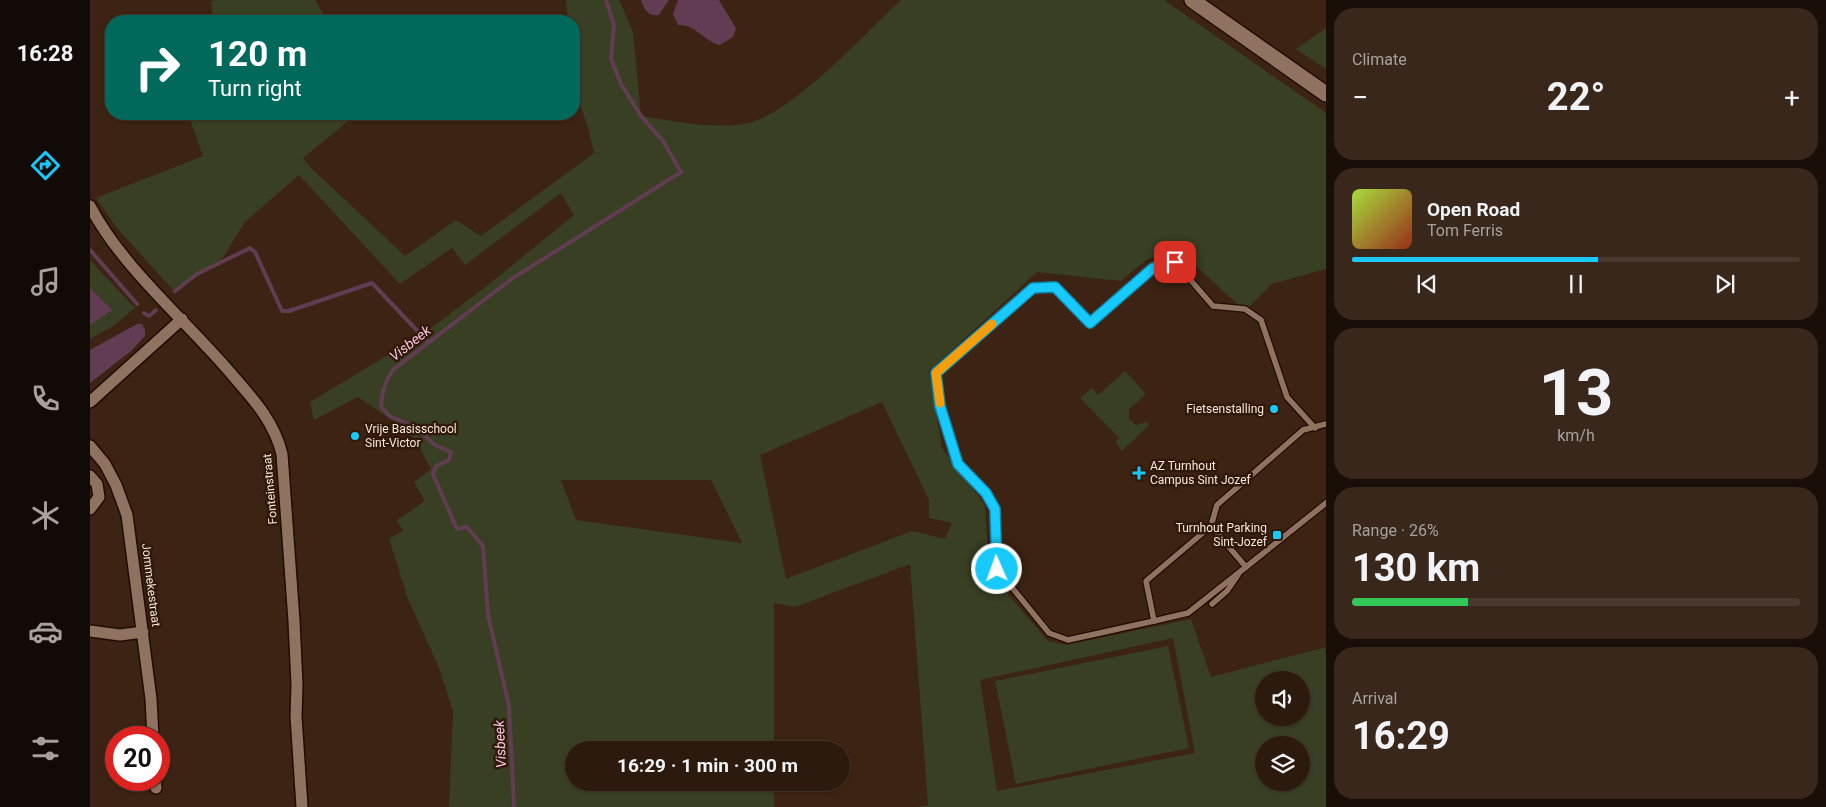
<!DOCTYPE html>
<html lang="en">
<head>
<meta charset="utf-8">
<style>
	body { margin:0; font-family:Roboto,sans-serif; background:#39271c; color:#f1f3f6; height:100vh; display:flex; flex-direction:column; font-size:19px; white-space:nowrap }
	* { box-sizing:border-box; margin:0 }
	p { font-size:16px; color:#a7a19e }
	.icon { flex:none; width:28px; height:28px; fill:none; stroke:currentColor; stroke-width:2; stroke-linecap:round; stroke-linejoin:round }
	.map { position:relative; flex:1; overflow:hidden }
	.side { display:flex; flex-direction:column; gap:8px; padding:8px; background:#190e08; width:500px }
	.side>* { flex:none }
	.banner { position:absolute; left:15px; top:15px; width:475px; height:105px; border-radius:20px; box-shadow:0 1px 4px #0004,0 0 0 1px #48382e; background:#00695c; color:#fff; overflow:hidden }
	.tools { position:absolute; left:1165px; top:671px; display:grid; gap:10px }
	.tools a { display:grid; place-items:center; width:55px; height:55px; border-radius:50%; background:#2d1a0e; box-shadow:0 1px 4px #0004,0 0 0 1px #48382e; font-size:25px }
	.speed { position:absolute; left:15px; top:726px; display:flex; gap:10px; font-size:25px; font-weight:700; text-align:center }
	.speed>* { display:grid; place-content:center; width:65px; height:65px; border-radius:50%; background:#2d1a0e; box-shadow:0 1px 4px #0004,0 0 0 1px #48382e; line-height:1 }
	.speed .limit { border:8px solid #d22; background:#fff; color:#111 }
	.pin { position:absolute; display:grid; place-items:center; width:42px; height:42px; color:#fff; margin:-21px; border-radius:10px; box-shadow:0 2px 8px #0006 }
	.me { position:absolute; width:55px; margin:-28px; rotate:358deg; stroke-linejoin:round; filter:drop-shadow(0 0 4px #0008) }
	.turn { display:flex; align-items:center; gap:18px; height:105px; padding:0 20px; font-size:22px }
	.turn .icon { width:65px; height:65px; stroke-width:2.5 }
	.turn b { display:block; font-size:35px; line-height:42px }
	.big { font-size:38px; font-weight:700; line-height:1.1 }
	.side .widget { flex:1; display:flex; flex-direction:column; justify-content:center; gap:8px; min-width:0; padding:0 18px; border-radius:20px; background:#39271c }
	.side .dial { align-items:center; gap:0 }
	.dial b { font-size:65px; line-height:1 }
	.song { display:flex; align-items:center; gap:15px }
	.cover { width:60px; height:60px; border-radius:8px; background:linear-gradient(135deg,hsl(80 70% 55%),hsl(10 70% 35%)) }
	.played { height:5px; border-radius:2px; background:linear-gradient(90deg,#18cafc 55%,#48382e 55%) }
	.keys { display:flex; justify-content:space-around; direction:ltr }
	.heat { display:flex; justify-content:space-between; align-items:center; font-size:28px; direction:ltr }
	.charge { height:8px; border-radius:4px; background:linear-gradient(90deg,#34c759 26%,#48382e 0) }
	.trip { position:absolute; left:475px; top:741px; width:285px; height:50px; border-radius:25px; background:#2d1a0e; box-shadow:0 1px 4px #0004,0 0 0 1px #48382e; font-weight:700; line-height:50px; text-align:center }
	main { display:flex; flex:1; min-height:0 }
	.menu { display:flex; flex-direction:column; width:90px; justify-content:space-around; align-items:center; background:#120a06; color:#a7a19e }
	.menu .icon { width:35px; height:35px }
	.menu .selected { color:#18cafc }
	.menu b { font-size:22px; color:#f1f3f6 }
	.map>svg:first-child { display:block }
	.green { fill:#383f23; fill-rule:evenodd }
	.water { fill:#613c52 }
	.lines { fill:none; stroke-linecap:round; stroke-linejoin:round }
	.stream { stroke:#613c52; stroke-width:4 }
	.service-casing { stroke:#220b00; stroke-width:8 }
	.minor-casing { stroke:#220b00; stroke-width:14 }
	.tertiary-casing { stroke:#220b00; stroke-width:18 }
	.service { stroke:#907260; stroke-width:5.5 }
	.minor { stroke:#907260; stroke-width:11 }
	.tertiary { stroke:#907260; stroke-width:15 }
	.route-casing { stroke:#1083a4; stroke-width:12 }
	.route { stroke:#18cafc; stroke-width:9 }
	.slow { stroke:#f59e0b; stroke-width:9 }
	.poi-dot { fill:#18cafc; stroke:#31190a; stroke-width:2 }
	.labels { text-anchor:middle; stroke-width:5; stroke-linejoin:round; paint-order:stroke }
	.poi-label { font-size:12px; fill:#f6e5db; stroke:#31190a; text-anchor:end }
	.street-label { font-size:12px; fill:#f6e5db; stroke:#31190a }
	.water-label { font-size:14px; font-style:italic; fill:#fac4e3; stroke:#31190a }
</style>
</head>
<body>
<main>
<nav class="menu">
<b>16:28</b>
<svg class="icon selected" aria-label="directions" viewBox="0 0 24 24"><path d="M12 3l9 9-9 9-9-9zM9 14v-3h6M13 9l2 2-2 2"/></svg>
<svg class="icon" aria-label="music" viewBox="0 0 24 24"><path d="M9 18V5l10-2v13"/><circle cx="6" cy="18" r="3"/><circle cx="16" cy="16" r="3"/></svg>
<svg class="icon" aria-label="phone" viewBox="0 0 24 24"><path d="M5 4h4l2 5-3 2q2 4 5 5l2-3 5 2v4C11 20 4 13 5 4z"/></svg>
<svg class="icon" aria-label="climate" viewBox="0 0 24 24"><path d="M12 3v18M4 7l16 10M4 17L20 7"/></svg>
<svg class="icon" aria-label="car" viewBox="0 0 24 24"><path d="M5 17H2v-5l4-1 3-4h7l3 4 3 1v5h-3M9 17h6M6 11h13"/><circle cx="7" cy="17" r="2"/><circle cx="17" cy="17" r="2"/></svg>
<svg class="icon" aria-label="filters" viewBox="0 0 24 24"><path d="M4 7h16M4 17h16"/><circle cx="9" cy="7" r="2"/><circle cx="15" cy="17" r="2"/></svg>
</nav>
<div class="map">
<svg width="1236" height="807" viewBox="0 0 1236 807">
	<rect width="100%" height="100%" fill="#3c2313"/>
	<g class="green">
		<polygon points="128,0 225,0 237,21 123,21 121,1"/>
		<path d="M476,0h53l14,32 8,84c32,5 71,13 103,8 47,-8 120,-90 157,-124h263l162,113v156l-54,15 -27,27 -60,-55 -19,-4 -20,8 -25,21 -84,-9 -108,99 13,77 43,57 4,67 59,69 18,4 125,-26 20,58 115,-30v160h-408l10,-2 -18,-241 -115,43 -21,-4v147h-200v32l200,1v24h-325l4,-96 -14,-43 -31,-69 -19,-60 14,-8 -6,-11 28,-19 -11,-19 17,-13 -16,-30 -16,-14 -41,-28 -44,23 -4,-18 116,-70 62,-47 86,-70 -13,-22 -96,72 -13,-17 -52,36 -101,-109 -55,48 -21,35 -50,32 -56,-62 -21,-30 107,-42 -15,-42h169l-54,44 6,8 96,90 51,-36 25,16 113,-83 -7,-29 -13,-35v-68h-6zM792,402l47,98v18l23,5 -7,16 -33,-8 -126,48 -26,-124zM471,480h150l31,63 -166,-23zM1083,638l22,115 -198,38 -17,-111zM1174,680h37v38h-37zM1174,745h37v37h-37z"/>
		<polygon points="1236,28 1236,69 1206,49"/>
		<polygon points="0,260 45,308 23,326 0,339"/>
		<polygon points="1035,371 1056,394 1039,409 1039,419 1046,425 1056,422 1059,425 1032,451 1025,442 1029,438 990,398 1002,388 1008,395"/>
		<polygon points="1078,646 1099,748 926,784 905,681"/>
	</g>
	<g class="water">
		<path d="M551,0h28l-10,15c-11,2 -15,-6 -18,-15z"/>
		<path d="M588,0h41l17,28 -3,9 -13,8c-16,-4 -25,-21 -42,-20l-5,-11z"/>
		<polygon points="0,288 22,310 0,325"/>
		<polygon points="47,324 52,324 55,330 55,336 41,351 0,383 0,350"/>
	</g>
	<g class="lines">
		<g class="stream">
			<polyline points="0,250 47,304"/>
			<polyline points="85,291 107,274 160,248 165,252 192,311 199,311 282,283 337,341"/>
			<polyline points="54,313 59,316 66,310"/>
			<path d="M424,807l-5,-101 -21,-91 -5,-69 -16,-19 -10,2 -24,-55 3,-8 13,-6 2,-8 -16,-7 -21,-19 -23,-9 -10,-10c1,-16 4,-25 12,-37l117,-90 171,-108 -18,-31 -22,-25 -20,-32 -10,-25 3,-34 -8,-25"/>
		</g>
		<g class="service-casing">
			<g id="service">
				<polyline points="1236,424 1213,430 1127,505 1121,526 1156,567 1236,503"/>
				<polyline points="1121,526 1056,581 1064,621 978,640 959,633 907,569 905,509 896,493 868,464 851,406 846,373 943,288 965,287 1000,323 1063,268 1085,262 1123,306 1155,309 1171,320 1197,397 1225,428"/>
				<polyline points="1122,604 1137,591 1148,575"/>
				<polyline points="1064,621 1098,613 1156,567"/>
			</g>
		</g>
		<g class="minor-casing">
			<g id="minor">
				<path d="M0,206c33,63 98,116 144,171 21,24 40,45 48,77l12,167 3,64 -1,31 6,91"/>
				<polyline points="0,402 92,319"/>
				<polyline points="0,446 15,464 26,485 37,515 61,699 63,738"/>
				<polyline points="0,476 7,484 9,497 0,509"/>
				<polyline points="0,631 30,635 53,632"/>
				<polyline points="65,780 66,788"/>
			</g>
		</g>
		<g class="tertiary-casing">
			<polyline id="tertiary" points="1102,0 1236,94"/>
		</g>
		<use href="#service" class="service"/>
		<use href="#minor" class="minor"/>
		<use href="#tertiary" class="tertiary"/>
	</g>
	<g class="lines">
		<g class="route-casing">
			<polyline id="route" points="907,569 905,509 896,493 868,464 850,406 846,373 943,288 965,287 1000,323 1063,268 1085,262"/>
		</g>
		<use href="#route" class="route"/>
		<polyline class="slow" points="850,403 846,373 902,324"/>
	</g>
	<g class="poi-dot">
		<circle cx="1184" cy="409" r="5"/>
		<circle cx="265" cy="436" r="5"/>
		<path d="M1046.5 465.5h5v5h5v5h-5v5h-5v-5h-5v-5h5z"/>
		<rect x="1182" y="530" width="10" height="10" rx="2.5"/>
	</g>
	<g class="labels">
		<g class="poi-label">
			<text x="1174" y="413">Fietsenstalling</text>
			<text x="275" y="433" text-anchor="start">Vrije Basisschool<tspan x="275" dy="14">Sint-Victor</tspan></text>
			<text x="1060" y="470" text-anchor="start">AZ Turnhout<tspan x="1060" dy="14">Campus Sint Jozef</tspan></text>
			<text x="1177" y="532">Turnhout Parking<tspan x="1177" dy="14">Sint-Jozef</tspan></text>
		</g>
		<g class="street-label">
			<text transform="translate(180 489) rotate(-95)" y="4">Fonteinstraat</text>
			<text transform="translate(61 585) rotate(83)" y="4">Jommekestraat</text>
		</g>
		<g class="water-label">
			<text transform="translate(320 343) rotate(-38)" y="5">Visbeek</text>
			<text transform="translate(410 744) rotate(-93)" y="5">Visbeek</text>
		</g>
	</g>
</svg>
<div class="tools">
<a><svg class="icon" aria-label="sound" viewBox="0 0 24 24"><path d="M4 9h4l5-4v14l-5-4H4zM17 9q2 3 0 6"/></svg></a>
<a><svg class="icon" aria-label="layers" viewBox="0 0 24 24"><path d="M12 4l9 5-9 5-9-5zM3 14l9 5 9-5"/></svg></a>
</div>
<div class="speed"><div class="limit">20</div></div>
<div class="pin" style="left:1085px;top:262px;background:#d93025"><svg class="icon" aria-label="arrive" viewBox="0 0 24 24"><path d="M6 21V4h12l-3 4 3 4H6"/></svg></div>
<svg class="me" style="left:907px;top:569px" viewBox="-20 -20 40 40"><circle r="17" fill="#18cafc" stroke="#fff" stroke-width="3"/><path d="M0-11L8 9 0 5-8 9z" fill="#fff"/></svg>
<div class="trip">16:29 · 1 min · 300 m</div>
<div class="banner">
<div class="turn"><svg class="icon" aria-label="right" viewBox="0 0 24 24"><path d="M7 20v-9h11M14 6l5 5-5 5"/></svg><div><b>120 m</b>Turn right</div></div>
</div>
</div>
<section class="side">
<div class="widget"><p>Climate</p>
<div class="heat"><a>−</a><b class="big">22°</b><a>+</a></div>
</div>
<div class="widget">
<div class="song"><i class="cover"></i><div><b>Open Road</b><p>Tom Ferris</p></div></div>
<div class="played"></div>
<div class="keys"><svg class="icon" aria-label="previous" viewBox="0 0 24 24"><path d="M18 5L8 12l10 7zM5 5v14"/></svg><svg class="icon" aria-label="pause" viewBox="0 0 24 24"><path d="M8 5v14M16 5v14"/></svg><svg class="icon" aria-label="next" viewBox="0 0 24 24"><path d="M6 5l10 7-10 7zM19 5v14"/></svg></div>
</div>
<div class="widget dial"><b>13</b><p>km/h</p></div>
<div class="widget"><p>Range · 26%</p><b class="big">130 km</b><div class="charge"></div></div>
<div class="widget"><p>Arrival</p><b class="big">16:29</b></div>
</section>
</main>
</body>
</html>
